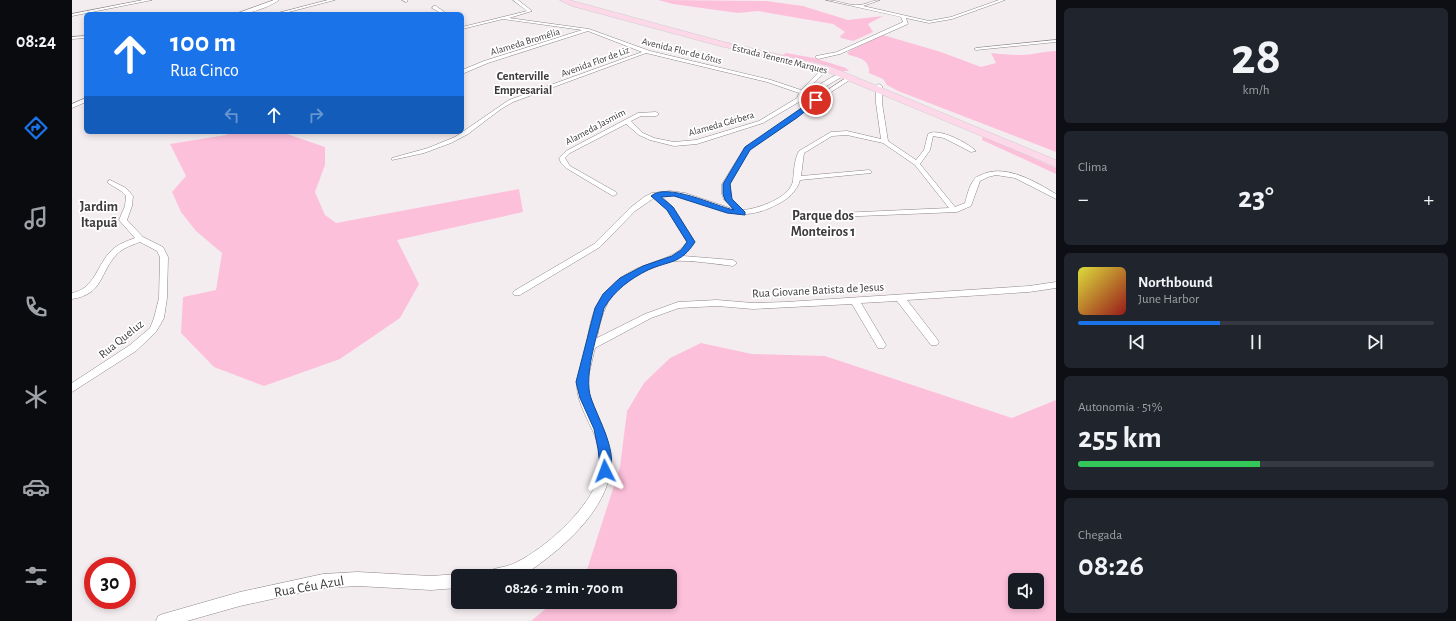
<!DOCTYPE html>
<html lang="pt">
<head>
<meta charset="utf-8">
<style>
	body { margin:0; font-family:"Alegreya Sans",sans-serif; background:#20242c; color:#f1f3f6; height:100vh; display:flex; flex-direction:column; font-size:15px; white-space:nowrap }
	* { box-sizing:border-box; margin:0 }
	p { font-size:13px; color:#9ea1a6 }
	.icon { flex:none; width:22px; height:22px; fill:none; stroke:currentColor; stroke-width:2; stroke-linecap:round; stroke-linejoin:round }
	.map { position:relative; flex:1; overflow:hidden }
	.details { display:flex; flex-direction:column; gap:8px; padding:8px; background:#0d0f14; width:400px }
	.details>* { flex:none }
	.hud { position:absolute; left:12px; top:12px; width:380px; height:122px; border-radius:6px; box-shadow:0 2px 6px #0003; background:#1a73e8; color:#fff; overflow:hidden }
	.buttons { position:absolute; left:936px; top:573px; display:grid; gap:8px }
	.buttons a { display:grid; place-items:center; width:36px; height:36px; border-radius:6px; background:#171b24; box-shadow:0 2px 6px #0003; font-size:20px }
	.speed { position:absolute; left:12px; top:557px; display:flex; gap:8px; font-size:20px; font-weight:700; text-align:center }
	.speed>* { display:grid; place-content:center; width:52px; height:52px; border-radius:50%; background:#171b24; box-shadow:0 2px 6px #0003; line-height:1 }
	.speed .limit { border:6px solid #d22; background:#fff; color:#111 }
	.pin { position:absolute; display:grid; place-items:center; width:34px; height:34px; color:#fff; margin:-17px; border:2px solid #fff; border-radius:50%; box-shadow:0 1px 4px #0007 }
	.me { position:absolute; width:44px; margin:-22px; rotate:357deg; stroke-linejoin:round; filter:drop-shadow(0 0 3px #0008) }
	.turn { display:flex; align-items:center; gap:14px; height:84px; padding:0 20px; font-size:18px }
	.turn .icon { width:52px; height:52px; stroke-width:2.5 }
	.turn b { display:block; font-size:28px; line-height:34px }
	.lanes { display:flex; align-items:center; height:38px; padding:0 20px; background:#0003; justify-content:center; gap:20px; direction:ltr }
	.lanes .off { opacity:.35 }
	.big { font-size:30px; font-weight:600; line-height:1.1 }
	.details .card { flex:1; display:flex; flex-direction:column; justify-content:center; gap:6px; min-width:0; padding:0 14px; border-radius:6px; background:#20242c }
	.details .dial { align-items:center; gap:0 }
	.dial b { font-size:52px; line-height:1 }
	.song { display:flex; align-items:center; gap:12px }
	.cover { width:48px; height:48px; border-radius:6px; background:linear-gradient(135deg,hsl(60 70% 55%),hsl(0 70% 35%)) }
	.played { height:4px; border-radius:2px; background:linear-gradient(90deg,#1a73e8 40%,#363941 40%) }
	.keys { display:flex; justify-content:space-around; direction:ltr }
	.heat { display:flex; justify-content:space-between; align-items:center; font-size:22px; direction:ltr }
	.charge { height:6px; border-radius:3px; background:linear-gradient(90deg,#34c759 51%,#363941 0) }
	.trip { position:absolute; left:379px; top:569px; width:226px; height:40px; border-radius:6px; background:#171b24; box-shadow:0 2px 6px #0003; font-weight:600; line-height:40px; text-align:center }
	main { display:flex; flex:1; min-height:0 }
	.menu { display:flex; flex-direction:column; width:72px; justify-content:space-around; align-items:center; background:#090b0e; color:#9ea1a6 }
	.menu .icon { width:28px; height:28px }
	.menu .current { color:#1a73e8 }
	.menu b { font-size:18px; color:#f1f3f6 }
	.map>svg:first-child { display:block }
	.green { fill:#fdc0da; fill-rule:evenodd }
	.lines { fill:none; stroke-linecap:round; stroke-linejoin:round }
	.street-casing { stroke:#8d8789; stroke-width:1 }
	.primary-casing { stroke:#cdcccc; stroke-width:1 }
	.street { fill:#fff; fill-rule:evenodd }
	.primary { fill:#fdd8e8; fill-rule:evenodd }
	.route { fill:#1a73e8; stroke:#114b97 }
	.labels { text-anchor:middle; stroke-width:3.5; stroke-linejoin:round; paint-order:stroke }
	.far-street-label { font-size:10px; fill:#3d3a3b; stroke:#fff }
	.far-quarter-label { font-size:12px; font-weight:bold; fill:#3d3a3b; stroke:#fff }
	.street-label { font-size:12px; fill:#3d3a3b; stroke:#fff }
	.quarter-label { font-size:14px; font-weight:bold; fill:#3d3a3b; stroke:#fff }
	.near-street-label { font-size:14px; fill:#3d3a3b; stroke:#fff }
</style>
</head>
<body>
<main>
<nav class="menu">
<b>08:24</b>
<svg class="icon current" aria-label="directions" viewBox="0 0 24 24"><path d="M12 3l9 9-9 9-9-9zM9 14v-3h6M13 9l2 2-2 2"/></svg>
<svg class="icon" aria-label="music" viewBox="0 0 24 24"><path d="M9 18V5l10-2v13"/><circle cx="6" cy="18" r="3"/><circle cx="16" cy="16" r="3"/></svg>
<svg class="icon" aria-label="phone" viewBox="0 0 24 24"><path d="M5 4h4l2 5-3 2q2 4 5 5l2-3 5 2v4C11 20 4 13 5 4z"/></svg>
<svg class="icon" aria-label="climate" viewBox="0 0 24 24"><path d="M12 3v18M4 7l16 10M4 17L20 7"/></svg>
<svg class="icon" aria-label="car" viewBox="0 0 24 24"><path d="M5 17H2v-5l4-1 3-4h7l3 4 3 1v5h-3M9 17h6M6 11h13"/><circle cx="7" cy="17" r="2"/><circle cx="17" cy="17" r="2"/></svg>
<svg class="icon" aria-label="filters" viewBox="0 0 24 24"><path d="M4 7h16M4 17h16"/><circle cx="9" cy="7" r="2"/><circle cx="15" cy="17" r="2"/></svg>
</nav>
<div class="map">
<svg width="984" height="621" viewBox="0 0 984 621">
	<rect width="100%" height="100%" fill="#f4edf0"/>
	<g class="green">
		<polygon points="586,0 694,1 731,6 776,20 811,16 796,24 801,32 781,41 769,38 768,36 773,32 761,24 686,11 666,13 601,4"/>
		<path d="M811,35l58,17 40,15 15,-4 -5,-10c10,1 20,2 29,2 13,0 24,-4 36,-4v101l-158,-61 -11,-6 -4,-6 -14,-6c1,-14 -10,-15 -20,-18l-2,-2 4,-3z"/>
		<polygon points="714,53 742,58 774,68 777,71 770,71 746,63 711,55"/>
		<polygon points="159,132 209,132 253,147 253,165 243,192 253,215 264,223 447,189 451,212 325,240 347,284 328,318 268,359 192,386 142,367 109,333 111,297 144,290 150,253 124,231 109,212 100,192 114,176 98,144 154,135"/>
		<polygon points="911,136 984,168 984,174 910,140"/>
		<path d="M629,343l51,11 73,2 187,62 44,-18v221h-525l23,-19h116v-26h-85l35,-109 7,-56 17,-28 26,-25zM943,580h22v22h-22z"/>
	</g>
	<g class="lines">
		<g class="street-casing">
			<g id="street">
				<polygon points="71,0 80,0 0,16 0,14"/>
				<path d="M202,0h5c-11,8 -30,14 -44,14z"/>
				<polygon points="256,0 263,0 209,14 202,14"/>
				<polygon points="330,0 335,0 336,1 334,2"/>
				<polygon points="441,0 446,0 460,11 437,18 517,29 578,51 699,80 729,90 752,67 756,67 757,68 734,91 735,92 760,77 770,73 773,75 691,123 625,144 602,146 578,140 567,135 554,124 498,153 493,158 498,166 544,192 545,194 541,196 494,168 489,163 487,158 494,151 566,113 584,112 587,114 584,116 569,116 559,121 571,133 582,138 602,142 624,140 687,121 725,98 727,93 695,82 574,53 441,102 429,109 396,134 379,143 352,153 320,160 320,158 356,148 383,137 437,100 570,52 516,31 416,63 390,74 390,70 412,61 510,30 431,19 390,29 390,27 455,11"/>
				<path d="M754,0c11,0 23,6 32,5 8,0 14,-5 22,-5l-17,6 66,15 22,-4 48,-17h6l-53,19 -23,4 -23,-5 2,6 -68,30 -22,5 -3,-2 1,-1 21,-4 66,-30 -2,-5z"/>
				<polygon points="362,6 364,6 375,14 370,14 360,8"/>
				<polygon points="14,36 14,38 0,39 0,37"/>
				<polygon points="984,40 984,42 904,50 902,49 904,48"/>
				<path d="M777,76l3,2 -1,1 -44,29 -9,9 -48,32 -20,35v10l1,5 12,11c14,-1 47,-12 50,-29 1,-9 1,-21 6,-30l32,-19 16,-1 34,8 -5,-36v-17l3,-2 3,2v17l6,38 28,19 8,-10 4,-16c10,-7 40,9 48,17l-5,1 -27,-14 -11,-2 -3,14 -10,14 35,43 10,-4c2,-7 4,-17 9,-23 1,-3 5,-4 7,-5 24,-12 55,7 75,19v5l-41,-21 -19,-3 -8,2 -8,4 -9,25 -14,6 -121,5 -1,-2 4,-2 110,-5 -34,-43 -32,-22 -36,-8 -15,1 -28,17 -3,23 68,-6 2,1v2l-71,7c-3,11 -12,19 -22,24 -53,29 -71,-14 -117,-8l12,11 22,35 -12,14 50,4 4,3 -4,3c-17,-2 -42,-6 -58,-5 -6,0 -14,4 -20,6 -39,14 -51,32 -58,71l48,-24 33,-12 39,-2 36,3 33,-1 243,-16 27,-4v6l-27,4 -122,8 30,39 2,3 -2,3h-6l-34,-44 -36,2 25,42 -2,3h-6l-26,-44 -99,5 -36,-3 -38,2 -28,10 -56,30 -8,34 1,8c7,24 22,45 23,70 1,40 -35,76 -65,99 -8,6 -19,15 -29,17 -9,2 -21,0 -31,0l2,-5c10,-4 20,-4 29,-9 28,-14 67,-49 79,-78 4,-11 5,-24 3,-35 -5,-23 -23,-43 -22,-66 0,-9 5,-18 7,-27 4,-16 5,-34 12,-49 10,-21 29,-35 50,-42 15,-6 32,-9 41,-23l-20,-32 -13,-12 -19,13 -35,36 -80,48h-6l-1,-2 1,-2 80,-47 36,-36 14,-11 8,-4 18,-2 15,2 48,16 -9,-9 -2,-6v-10l23,-37 49,-32 9,-9z"/>
				<polygon points="14,98 14,102 0,108 0,104"/>
				<path d="M38,180l16,8 7,8 -1,10 -5,14 16,17 20,10 5,10 -1,41 -3,20 -8,14 -20,19 -64,41v-9l58,-38 20,-17 4,-10 5,-20 1,-41 -3,-6 -17,-9c-8,3 -17,6 -23,12 -18,19 -13,40 -45,45v-6c23,-4 25,-29 40,-43 6,-6 15,-9 23,-12l-16,-18 6,-14 1,-10 -5,-5 -13,-8v-2z"/>
				<polygon points="286,572 359,576 386,574 390,576 386,576 386,588 359,590 286,586 251,588 168,606 115,621 84,621 86,616 91,614 168,592 251,574"/>
			</g>
		</g>
		<g class="primary-casing">
			<polygon id="primary" points="488,0 497,0 652,42 757,66 984,160 984,167 751,70 648,46 500,6"/>
		</g>
		<use href="#street" class="street"/>
		<use href="#primary" class="primary"/>
	</g>
	<path class="route" d="M744,98l2,3 -20,16 -48,33 -20,34 2,15 13,13v3l-18,-2 -53,-17 -13,1 12,10 22,35c-15,23 -25,18 -47,28 -18,9 -33,20 -44,38 -6,24 -21,68 -13,90 7,21 28,55 18,77l-4,1 -4,-1 -3,-26 -4,-20 -14,-31 -4,-16 19,-74 8,-14 17,-16 23,-12 29,-10 9,-6 6,-8 -20,-32 -16,-14c16,-14 64,10 83,14l-9,-10 -2,-6v-10l22,-37z"/>
	<g class="labels">
		<g class="far-street-label">
			<text transform="translate(453 41) rotate(-17)" y="4">Alameda Bromélia</text>
			<text transform="translate(610 50) rotate(14)" y="4">Avenida Flor de Lótus</text>
			<text transform="translate(708 58) rotate(14)" y="4">Estrada Tenente Marques</text>
			<text transform="translate(523 61) rotate(-20)" y="4">Avenida Flor de Liz</text>
			<text transform="translate(649 123) rotate(-16)" y="4">Alameda Gérbera</text>
			<text transform="translate(523 126) rotate(-28)" y="4">Alameda Jasmim</text>
		</g>
		<g class="far-quarter-label">
			<text x="451" y="80">Centerville<tspan x="451" dy="14">Empresarial</tspan></text>
		</g>
		<g class="street-label">
			<text transform="translate(746 290) rotate(-3)" y="4">Rua Giovane Batista de Jesus</text>
			<text transform="translate(49 339) rotate(-39)" y="4">Rua Queluz</text>
		</g>
		<g class="quarter-label">
			<text x="27" y="211">Jardim<tspan x="27" dy="16">Itapuã</tspan></text>
			<text x="751" y="220">Parque dos<tspan x="751" dy="16">Monteiros 1</tspan></text>
		</g>
		<g class="near-street-label">
			<text transform="translate(237 586) rotate(-10)" y="5">Rua Céu Azul</text>
		</g>
	</g>
</svg>
<div class="buttons">
<a><svg class="icon" aria-label="sound" viewBox="0 0 24 24"><path d="M4 9h4l5-4v14l-5-4H4zM17 9q2 3 0 6"/></svg></a>
</div>
<div class="speed"><div class="limit">30</div></div>
<div class="pin" style="left:744px;top:100px;background:#d93025"><svg class="icon" aria-label="arrive" viewBox="0 0 24 24"><path d="M6 21V4h12l-3 4 3 4H6"/></svg></div>
<svg class="me" style="left:533px;top:471px" viewBox="-20 -20 40 40"><path d="M0-17L14 15 0 8-14 15z" fill="#1a73e8" stroke="#fff" stroke-width="4"/></svg>
<div class="trip">08:26 · 2 min · 700 m</div>
<div class="hud">
<div class="turn"><svg class="icon" aria-label="ahead" viewBox="0 0 24 24"><path d="M12 20V5M6 11l6-6 6 6"/></svg><div><b>100 m</b>Rua Cinco</div></div>
<div class="lanes"><svg class="icon off" aria-label="left" viewBox="0 0 24 24"><path d="M17 20v-9H6M10 6l-5 5 5 5"/></svg><svg class="icon" aria-label="ahead" viewBox="0 0 24 24"><path d="M12 20V5M6 11l6-6 6 6"/></svg><svg class="icon off" aria-label="right" viewBox="0 0 24 24"><path d="M7 20v-9h11M14 6l5 5-5 5"/></svg></div>
</div>
</div>
<section class="details">
<div class="card dial"><b>28</b><p>km/h</p></div>
<div class="card"><p>Clima</p>
<div class="heat"><a>−</a><b class="big">23°</b><a>+</a></div>
</div>
<div class="card">
<div class="song"><i class="cover"></i><div><b>Northbound</b><p>June Harbor</p></div></div>
<div class="played"></div>
<div class="keys"><svg class="icon" aria-label="previous" viewBox="0 0 24 24"><path d="M18 5L8 12l10 7zM5 5v14"/></svg><svg class="icon" aria-label="pause" viewBox="0 0 24 24"><path d="M8 5v14M16 5v14"/></svg><svg class="icon" aria-label="next" viewBox="0 0 24 24"><path d="M6 5l10 7-10 7zM19 5v14"/></svg></div>
</div>
<div class="card"><p>Autonomia · 51%</p><b class="big">255 km</b><div class="charge"></div></div>
<div class="card"><p>Chegada</p><b class="big">08:26</b></div>
</section>
</main>
</body>
</html>
